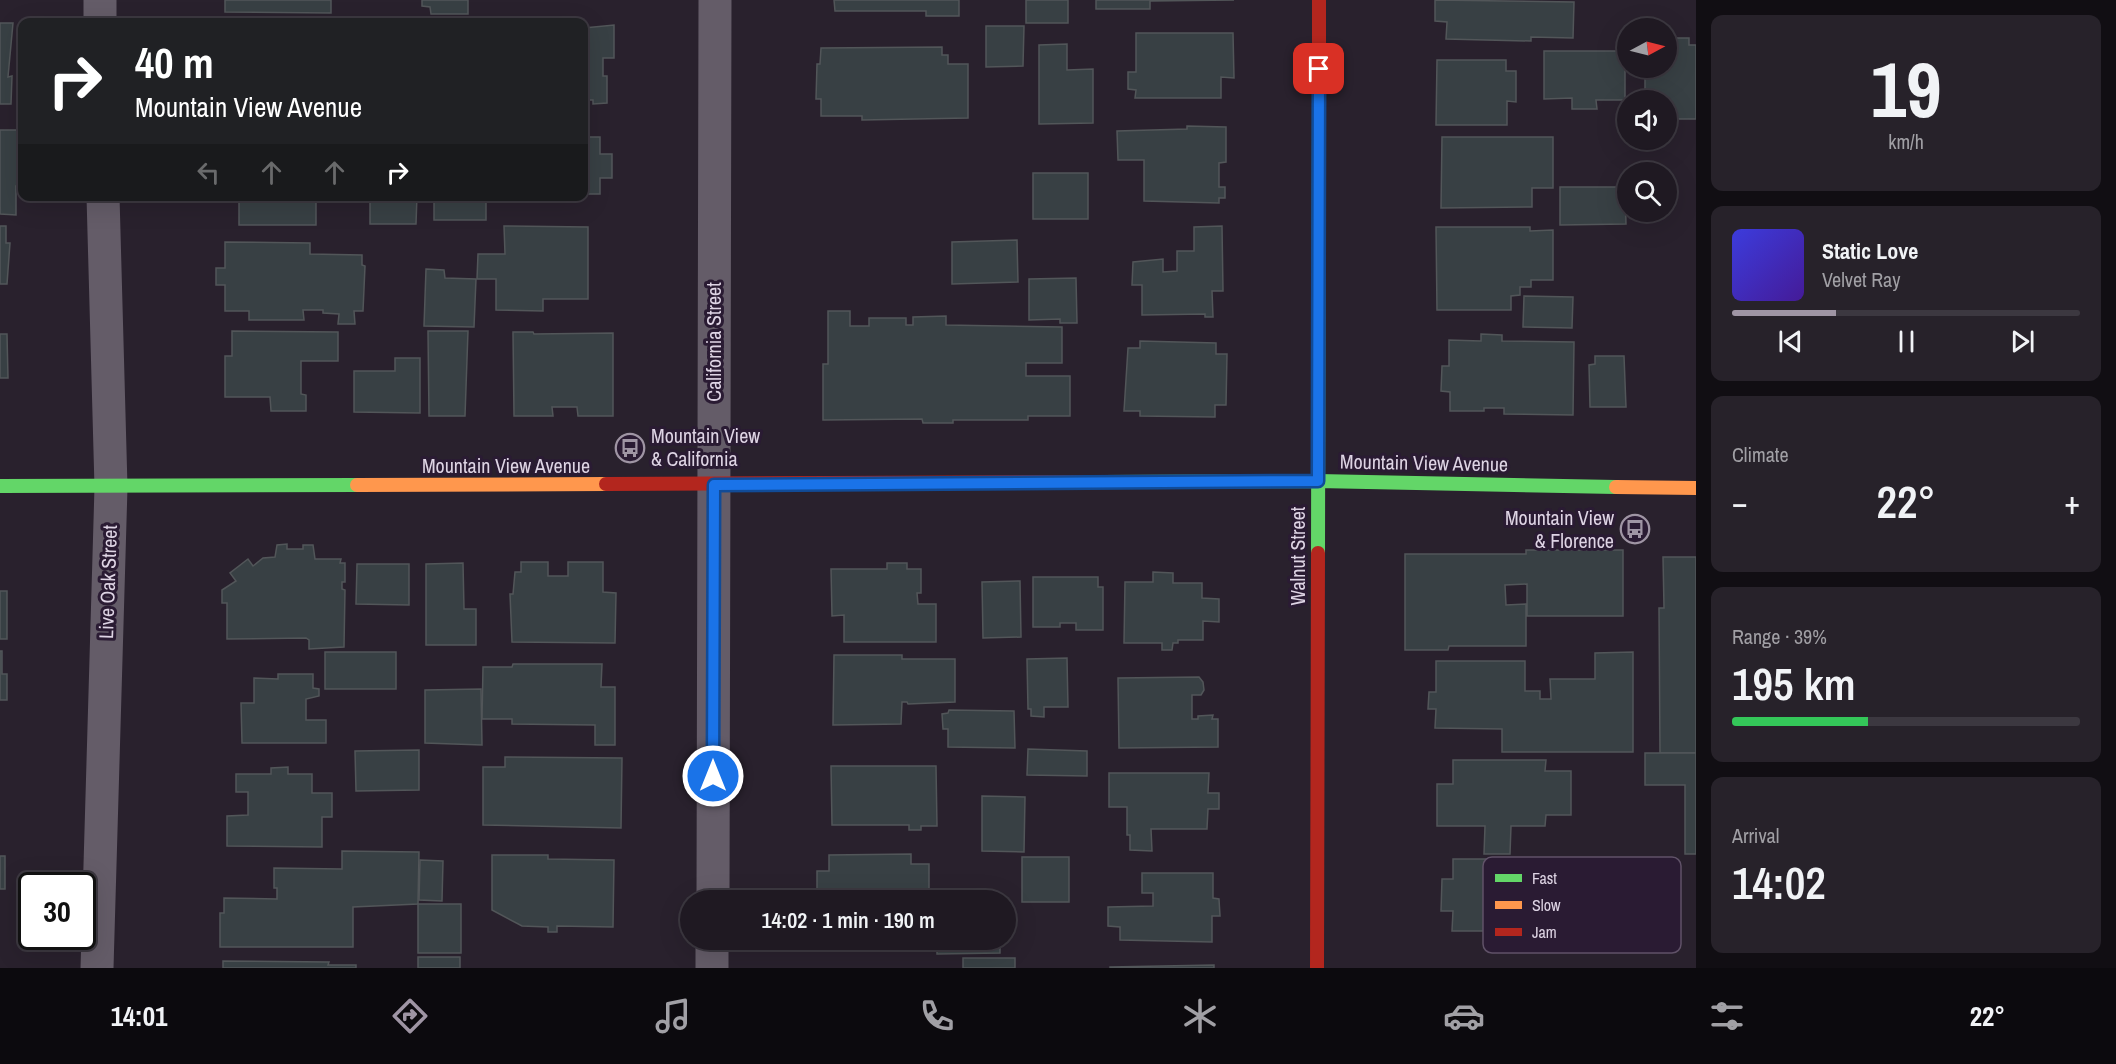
<!DOCTYPE html>
<html lang="en">
<head>
<meta charset="utf-8">
<style>
	body { margin:0; font-family:"Archivo Narrow",sans-serif; background:#27222a; color:#f1f3f6; height:100vh; display:flex; flex-direction:column; font-size:22px; white-space:nowrap }
	* { box-sizing:border-box; margin:0 }
	p { font-size:20px; color:#a1a0a5 }
	.icon { flex:none; width:33px; height:33px; fill:none; stroke:currentColor; stroke-width:2; stroke-linecap:round; stroke-linejoin:round }
	.map { position:relative; flex:1; overflow:hidden }
	.details { display:flex; flex-direction:column; gap:15px; padding:15px; background:#110e13; width:420px }
	.details>* { flex:none }
	.top-card { position:absolute; left:18px; top:18px; width:570px; height:183px; border-radius:12px; box-shadow:0 6px 24px #0002,0 0 0 2px #3c3840; background:#202124; color:#fff; overflow:hidden }
	.needle { width:39px; rotate:83deg }
	.buttons { position:absolute; left:1617px; top:18px; display:grid; gap:12px }
	.buttons a { display:grid; place-items:center; width:60px; height:60px; border-radius:50%; background:#1f1922; box-shadow:0 6px 24px #0002,0 0 0 2px #3c3840; font-size:30px }
	.speed { position:absolute; left:18px; top:872px; display:flex; gap:12px; font-size:30px; font-weight:700; text-align:center }
	.speed>* { display:grid; place-content:center; width:78px; height:78px; border-radius:50%; background:#1f1922; box-shadow:0 6px 24px #0002,0 0 0 2px #3c3840; line-height:1 }
	.speed .limit { border:3px solid #111; border-radius:9px; background:#fff; color:#111 }
	.pin { position:absolute; display:grid; place-items:center; width:51px; height:51px; color:#fff; margin:-26px; border-radius:12px; box-shadow:0 3px 9px #0006 }
	.me { position:absolute; width:66px; margin:-33px; rotate:0deg; stroke-linejoin:round; filter:drop-shadow(0 0 4px #0008) }
	.turn { display:flex; align-items:center; gap:21px; height:126px; padding:0 18px; font-size:27px }
	.turn .icon { width:78px; height:78px; stroke-width:2.5 }
	.turn b { display:block; font-size:42px; line-height:51px }
	.lanes { display:flex; align-items:center; height:57px; padding:0 18px; background:#0003; justify-content:center; gap:30px; direction:ltr }
	.lanes .off { opacity:.35 }
	.big { font-size:45px; font-weight:600; line-height:1.1 }
	.details .card { flex:1; display:flex; flex-direction:column; justify-content:center; gap:9px; min-width:0; padding:0 21px; border-radius:12px; background:#27222a }
	.details .dial { align-items:center; gap:0 }
	.dial b { font-size:78px; line-height:1 }
	.song { display:flex; align-items:center; gap:18px }
	.cover { width:72px; height:72px; border-radius:9px; background:linear-gradient(135deg,hsl(240 70% 55%),hsl(260 70% 35%)) }
	.played { height:6px; border-radius:3px; background:linear-gradient(90deg,#9f95a4 30%,#3c3840 30%) }
	.keys { display:flex; justify-content:space-around; direction:ltr }
	.heat { display:flex; justify-content:space-between; align-items:center; font-size:33px; direction:ltr }
	.charge { height:9px; border-radius:4px; background:linear-gradient(90deg,#34c759 39%,#3c3840 0) }
	.trip { position:absolute; left:680px; top:890px; width:336px; height:60px; border-radius:30px; background:#1f1922; box-shadow:0 6px 24px #0002,0 0 0 2px #3c3840; font-weight:600; line-height:60px; text-align:center }
	.tabs { display:flex; height:96px; justify-content:space-around; align-items:center; background:#0c0a0e; color:#a1a0a5 }
	.tabs .icon { width:42px; height:42px }
	.tabs .active { color:#9f95a4 }
	.tabs b { font-size:27px; color:#f1f3f6 }
	main { display:flex; flex:1; min-height:0 }
	.map>svg:first-child { display:block }
	.building { fill:#384044; stroke:#525659; stroke-width:1.5 }
	.lines { fill:none; stroke-linecap:round; stroke-linejoin:round }
	.street { stroke:#645c68; stroke-width:33 }
	.fast { stroke:#63d668; stroke-width:14 }
	.slow { stroke:#ff974d; stroke-width:14 }
	.jam { stroke:#b3261e; stroke-width:14 }
	.route-casing { stroke:#114b97; stroke-width:15 }
	.route { stroke:#1a73e8; stroke-width:10 }
	.labels { text-anchor:middle; stroke-width:6; stroke-linejoin:round; paint-order:stroke }
	.street-label { font-size:20px; fill:#ded4e4; stroke:#2a1b33 }
	.poi-label { font-size:20px; fill:#ded4e4; stroke:#2a1b33; text-anchor:start }
	.key { fill:#2a1b33; stroke:#605268; stroke-width:1.5 }
	.key-label { font-size:16px; fill:#ded4e4 }
</style>
</head>
<body>
<main>
<div class="map">
<svg width="1696" height="968" viewBox="0 0 1696 968">
	<rect width="100%" height="100%" fill="#29212d"/>
	<g class="building">
		<polygon points="225,0 331,0 331,13 225,12"/>
		<polygon points="422,0 468,0 468,14 431,14 430,7 422,6"/>
		<polygon points="834,0 959,0 959,16 926,16 926,11 835,11"/>
		<rect x="1026" y="0" width="42" height="23"/>
		<polygon points="1096,0 1234,0 1150,1 1150,9 1096,9"/>
		<polygon points="1435,0 1574,2 1573,38 1531,37 1531,41 1446,39 1447,22 1435,21"/>
		<polygon points="0,23 13,23 8,77 12,76 11,104 0,104"/>
		<polygon points="614,25 614,58 603,58 603,76 607,76 607,103 593,104 593,100 584,100 584,28"/>
		<polygon points="986,26 1024,26 1023,66 986,67"/>
		<polygon points="1136,33 1233,33 1234,78 1221,77 1221,98 1135,98 1136,90 1128,89 1128,72 1136,72"/>
		<polygon points="1666,38 1689,38 1689,45 1696,45 1696,119 1666,119 1666,100 1645,100 1645,68 1666,68"/>
		<polygon points="1067,44 1067,70 1093,69 1093,123 1039,124 1039,45"/>
		<polygon points="942,47 942,55 948,55 948,64 968,64 968,118 862,120 862,116 821,116 821,99 816,99 817,64 820,64 821,48"/>
		<polygon points="1544,51 1625,51 1625,100 1596,100 1597,109 1572,109 1572,98 1544,99"/>
		<polygon points="1437,60 1506,60 1506,71 1516,71 1516,102 1507,101 1507,125 1436,125"/>
		<polygon points="1187,126 1226,127 1226,162 1219,163 1219,187 1225,187 1225,198 1219,198 1219,203 1144,201 1144,160 1118,160 1117,131 1187,129"/>
		<polygon points="0,130 21,130 22,186 16,186 16,215 0,214"/>
		<polygon points="584,137 600,137 600,154 612,154 612,178 600,178 600,194 584,194"/>
		<polygon points="1442,137 1553,137 1553,188 1532,188 1532,207 1441,208"/>
		<rect x="1033" y="173" width="55" height="46"/>
		<polygon points="1560,187 1625,187 1626,224 1560,225"/>
		<polygon points="216,196 316,196 316,225 239,225 239,199 216,199"/>
		<polygon points="370,196 417,196 416,224 370,224"/>
		<rect x="434" y="196" width="52" height="24"/>
		<polygon points="0,226 6,226 6,243 10,243 7,284 0,284"/>
		<polygon points="504,226 588,227 588,299 543,299 543,311 496,310 496,279 477,279 478,254 505,254"/>
		<polygon points="1222,226 1223,291 1212,291 1213,317 1205,317 1205,314 1142,315 1142,285 1132,285 1133,262 1163,259 1163,272 1177,271 1177,251 1194,251 1194,227"/>
		<polygon points="1436,227 1530,227 1530,231 1553,230 1553,280 1531,280 1531,287 1520,287 1520,295 1511,296 1511,310 1437,310"/>
		<polygon points="1017,240 1018,282 952,284 952,242"/>
		<polygon points="225,242 310,243 310,254 362,255 362,265 365,266 363,311 354,311 355,324 338,324 339,314 323,313 323,310 303,310 304,320 249,320 249,311 225,311 225,285 216,285 216,268 225,268"/>
		<polygon points="426,269 444,270 445,278 476,279 474,327 424,326"/>
		<polygon points="1076,278 1077,323 1060,323 1060,319 1029,320 1029,279"/>
		<polygon points="1524,296 1573,297 1572,328 1523,327"/>
		<polygon points="828,311 850,311 850,326 869,326 869,318 906,318 906,325 913,325 913,317 946,316 946,325 1062,327 1062,363 1026,363 1026,376 1070,376 1070,416 1028,416 1028,420 953,420 953,423 923,423 922,419 823,420 823,364 828,364"/>
		<polygon points="232,331 338,332 338,361 301,361 301,394 306,395 306,411 271,411 270,397 225,397 225,356 232,356"/>
		<polygon points="428,331 468,331 465,416 429,416"/>
		<polygon points="513,332 533,332 534,334 613,333 613,416 578,416 577,407 552,407 553,416 514,416"/>
		<polygon points="0,334 7,334 8,378 0,378"/>
		<polygon points="1481,334 1502,335 1502,341 1574,342 1573,415 1504,414 1504,408 1484,408 1484,411 1450,411 1450,392 1441,391 1442,366 1449,366 1449,340 1481,341"/>
		<polygon points="1140,341 1216,343 1216,354 1227,354 1226,405 1215,405 1215,417 1140,416 1140,411 1124,411 1128,348 1140,348"/>
		<polygon points="1595,356 1624,356 1626,407 1590,407 1589,365 1595,364"/>
		<polygon points="395,358 420,358 420,413 354,412 354,371 395,371"/>
		<polygon points="287,544 287,549 303,549 303,545 313,545 315,559 341,559 340,563 345,563 345,582 342,582 342,589 345,590 344,647 309,649 309,640 306,638 227,639 227,603 222,603 222,590 236,581 230,573 248,559 253,566 263,558 275,557 277,545"/>
		<polygon points="1526,550 1623,550 1623,616 1527,616 1527,584 1505,585 1506,605 1526,604 1526,646 1449,646 1448,650 1405,650 1405,554 1526,554"/>
		<polygon points="1663,557 1696,557 1696,753 1660,753 1659,608 1664,608"/>
		<polygon points="521,562 548,562 548,576 568,576 568,562 603,562 603,592 616,593 615,643 512,642 510,594 513,594 515,572 521,572"/>
		<polygon points="463,563 464,609 476,609 476,645 426,645 426,564"/>
		<polygon points="887,563 907,563 907,569 921,569 921,593 917,593 918,604 936,604 936,642 844,642 844,615 832,616 831,569 887,569"/>
		<polygon points="357,564 409,564 409,605 356,604"/>
		<polygon points="1153,572 1173,573 1173,583 1202,583 1202,598 1219,599 1219,622 1203,621 1203,640 1178,640 1178,643 1173,643 1172,650 1162,650 1162,643 1124,643 1125,582 1153,582"/>
		<polygon points="1033,577 1098,577 1098,587 1103,587 1103,630 1076,630 1076,623 1060,623 1060,627 1033,627"/>
		<polygon points="1020,581 1021,637 983,638 982,582"/>
		<rect x="0" y="591" width="7" height="48"/>
		<polygon points="0,651 2,651 2,674 7,674 7,700 0,700"/>
		<rect x="325" y="652" width="71" height="37"/>
		<polygon points="1633,652 1633,752 1502,752 1502,729 1435,728 1436,709 1428,709 1429,692 1436,692 1436,661 1525,661 1525,691 1540,691 1540,699 1551,699 1550,679 1595,679 1595,653"/>
		<polygon points="834,655 902,655 902,659 955,659 955,702 908,704 907,702 902,702 901,724 833,725"/>
		<polygon points="1067,658 1068,707 1044,707 1044,717 1031,716 1031,709 1028,709 1027,659"/>
		<polygon points="513,664 602,664 601,687 615,687 615,745 595,745 595,725 512,724 512,719 482,719 483,667 512,667"/>
		<polygon points="278,674 313,674 313,688 319,689 319,696 306,699 306,720 326,720 326,743 242,743 241,703 254,703 254,678 278,679"/>
		<polygon points="1199,677 1203,682 1204,690 1201,695 1192,695 1192,719 1198,719 1198,716 1213,715 1212,719 1218,719 1218,747 1119,748 1118,678"/>
		<polygon points="481,689 482,745 425,743 425,690"/>
		<polygon points="949,710 1014,711 1015,748 948,747 948,729 943,729 942,714 948,713"/>
		<polygon points="1028,749 1087,751 1087,776 1027,775"/>
		<polygon points="419,750 419,790 356,791 355,751"/>
		<polygon points="1645,753 1696,753 1696,854 1685,854 1685,785 1645,785"/>
		<polygon points="505,757 622,758 621,828 483,825 483,767 505,767"/>
		<polygon points="1453,760 1546,760 1545,771 1571,771 1571,815 1546,815 1545,826 1511,826 1510,854 1484,854 1485,826 1437,826 1437,784 1453,784"/>
		<polygon points="831,766 936,766 937,826 921,826 921,830 909,830 909,825 832,825"/>
		<polygon points="288,767 288,774 312,774 312,793 332,793 332,817 322,817 322,847 227,846 227,816 248,815 248,792 236,792 236,774 271,774 271,768"/>
		<polygon points="1109,773 1209,773 1208,793 1219,793 1219,809 1208,809 1207,829 1151,829 1152,851 1130,850 1130,835 1127,835 1127,807 1109,807"/>
		<polygon points="982,796 1025,797 1024,852 982,851"/>
		<polygon points="342,851 419,852 418,904 353,907 353,947 220,947 220,913 224,913 224,898 277,899 277,888 274,888 274,868 342,869"/>
		<polygon points="911,854 911,864 929,864 929,900 817,900 817,871 829,871 829,855"/>
		<polygon points="492,855 548,855 548,859 614,860 613,927 557,926 557,932 548,932 548,927 522,926 492,910"/>
		<rect x="0" y="856" width="5" height="33"/>
		<rect x="1022" y="857" width="47" height="45"/>
		<polygon points="1453,859 1539,859 1539,915 1527,915 1528,931 1452,931 1453,911 1441,911 1442,879 1453,879"/>
		<polygon points="420,860 443,861 442,901 419,900"/>
		<polygon points="1142,873 1213,873 1213,898 1219,899 1220,916 1212,916 1212,942 1120,940 1120,927 1108,926 1108,907 1153,906 1153,893 1142,893"/>
		<rect x="418" y="904" width="43" height="49"/>
		<polygon points="937,939 1000,939 1000,953 937,954"/>
		<rect x="418" y="957" width="42" height="11"/>
		<rect x="963" y="958" width="52" height="10"/>
		<polygon points="223,961 329,962 328,965 356,965 356,968 223,968"/>
		<polygon points="1214,965 1214,968 1110,968 1110,967"/>
	</g>
	<g class="lines">
		<g class="street">
			<polyline points="100,22 100,0"/>
			<polyline points="713,900 715,0"/>
			<polyline points="97,968 111,487 103,196"/>
			<polyline points="712,968 712,939"/>
		</g>
		<g class="fast">
			<polyline points="1102,482 1318,481 1616,487"/>
			<polyline points="0,486 357,485"/>
			<polyline points="1318,553 1319,90"/>
		</g>
		<g class="slow">
			<polyline points="357,485 606,484"/>
			<polyline points="1616,487 1696,488"/>
		</g>
		<g class="jam">
			<polyline points="1319,90 1319,0"/>
			<polyline points="606,484 1102,482"/>
			<polyline points="1317,968 1318,553"/>
		</g>
	</g>
	<g class="lines">
		<g class="route-casing">
			<polyline id="route" points="713,776 714,485 1318,481 1319,69"/>
		</g>
		<use href="#route" class="route"/>
	</g>
	<defs>
		<g id="bus-ring" transform="scale(1.5)"><circle r="9.5" fill="#2a1b33" stroke="#9f95a4" stroke-width="1.5"/><path d="M-5-6H5V4H4V6H2V4H-2V6H-4V4H-5ZM-3.5-4V0h7V-4ZM-3.5 1.2v1.5H-2V1.2ZM2 1.2v1.5H3.5V1.2Z" fill="#9f95a4"/></g>
	</defs>
	<g fill-rule="evenodd">
		<use href="#bus-ring" x="630" y="448"/>
		<use href="#bus-ring" x="1635" y="529"/>
	</g>
	<g class="labels">
		<g class="street-label">
			<text transform="translate(714 342) rotate(-90)" y="7">California Street</text>
			<text transform="translate(1424 463) rotate(1)" y="7">Mountain View Avenue</text>
			<text x="506" y="473">Mountain View Avenue</text>
			<text transform="translate(1298 556) rotate(-90)" y="7">Walnut Street</text>
			<text transform="translate(108 582) rotate(-88)" y="7">Live Oak Street</text>
		</g>
		<g class="poi-label">
			<text x="651" y="443">Mountain View<tspan x="651" dy="23">&amp; California</tspan></text>
			<text x="1614" y="525" text-anchor="end">Mountain View<tspan x="1614" dy="23">&amp; Florence</tspan></text>
		</g>
	</g>
	<rect x="1483" y="857" width="198" height="96" rx="9" class="key"/>
	<rect x="1495" y="874" width="27" height="8" fill="#63d668"/>
	<rect x="1495" y="901" width="27" height="8" fill="#ff974d"/>
	<rect x="1495" y="928" width="27" height="8" fill="#b3261e"/>
	<g class="key-label">
		<text x="1532" y="884">Fast</text>
		<text x="1532" y="911">Slow</text>
		<text x="1532" y="938">Jam</text>
	</g>
</svg>
<div class="buttons">
<a><svg class="needle" viewBox="-14 -14 28 28"><path d="M0-13l5 13h-10z" fill="#e53935"/><path d="M0 13l5-13h-10z" fill="#a1a0a5"/></svg></a>
<a><svg class="icon" aria-label="sound" viewBox="0 0 24 24"><path d="M4 9h4l5-4v14l-5-4H4zM17 9q2 3 0 6"/></svg></a>
<a><svg class="icon" aria-label="search" viewBox="0 0 24 24"><circle cx="10" cy="10" r="6"/><path d="M15 15l6 6"/></svg></a>
</div>
<div class="speed"><div class="limit">30</div></div>
<div class="pin" style="left:1319px;top:69px;background:#d93025"><svg class="icon" aria-label="arrive" viewBox="0 0 24 24"><path d="M6 21V4h12l-3 4 3 4H6"/></svg></div>
<svg class="me" style="left:713px;top:776px" viewBox="-20 -20 40 40"><circle r="17" fill="#1a73e8" stroke="#fff" stroke-width="3"/><path d="M0-11L8 9 0 5-8 9z" fill="#fff"/></svg>
<div class="trip">14:02 · 1 min · 190 m</div>
<div class="top-card">
<div class="turn"><svg class="icon" aria-label="right" viewBox="0 0 24 24"><path d="M7 20v-9h11M14 6l5 5-5 5"/></svg><div><b>40 m</b>Mountain View Avenue</div></div>
<div class="lanes"><svg class="icon off" aria-label="left" viewBox="0 0 24 24"><path d="M17 20v-9H6M10 6l-5 5 5 5"/></svg><svg class="icon off" aria-label="ahead" viewBox="0 0 24 24"><path d="M12 20V5M6 11l6-6 6 6"/></svg><svg class="icon off" aria-label="ahead" viewBox="0 0 24 24"><path d="M12 20V5M6 11l6-6 6 6"/></svg><svg class="icon" aria-label="right" viewBox="0 0 24 24"><path d="M7 20v-9h11M14 6l5 5-5 5"/></svg></div>
</div>
</div>
<section class="details">
<div class="card dial"><b>19</b><p>km/h</p></div>
<div class="card">
<div class="song"><i class="cover"></i><div><b>Static Love</b><p>Velvet Ray</p></div></div>
<div class="played"></div>
<div class="keys"><svg class="icon" aria-label="previous" viewBox="0 0 24 24"><path d="M18 5L8 12l10 7zM5 5v14"/></svg><svg class="icon" aria-label="pause" viewBox="0 0 24 24"><path d="M8 5v14M16 5v14"/></svg><svg class="icon" aria-label="next" viewBox="0 0 24 24"><path d="M6 5l10 7-10 7zM19 5v14"/></svg></div>
</div>
<div class="card"><p>Climate</p>
<div class="heat"><a>−</a><b class="big">22°</b><a>+</a></div>
</div>
<div class="card"><p>Range · 39%</p><b class="big">195 km</b><div class="charge"></div></div>
<div class="card"><p>Arrival</p><b class="big">14:02</b></div>
</section>
</main>
<nav class="tabs">
<b>14:01</b>
<svg class="icon active" aria-label="directions" viewBox="0 0 24 24"><path d="M12 3l9 9-9 9-9-9zM9 14v-3h6M13 9l2 2-2 2"/></svg>
<svg class="icon" aria-label="music" viewBox="0 0 24 24"><path d="M9 18V5l10-2v13"/><circle cx="6" cy="18" r="3"/><circle cx="16" cy="16" r="3"/></svg>
<svg class="icon" aria-label="phone" viewBox="0 0 24 24"><path d="M5 4h4l2 5-3 2q2 4 5 5l2-3 5 2v4C11 20 4 13 5 4z"/></svg>
<svg class="icon" aria-label="climate" viewBox="0 0 24 24"><path d="M12 3v18M4 7l16 10M4 17L20 7"/></svg>
<svg class="icon" aria-label="car" viewBox="0 0 24 24"><path d="M5 17H2v-5l4-1 3-4h7l3 4 3 1v5h-3M9 17h6M6 11h13"/><circle cx="7" cy="17" r="2"/><circle cx="17" cy="17" r="2"/></svg>
<svg class="icon" aria-label="filters" viewBox="0 0 24 24"><path d="M4 7h16M4 17h16"/><circle cx="9" cy="7" r="2"/><circle cx="15" cy="17" r="2"/></svg>
<b>22°</b>
</nav>
</body>
</html>
